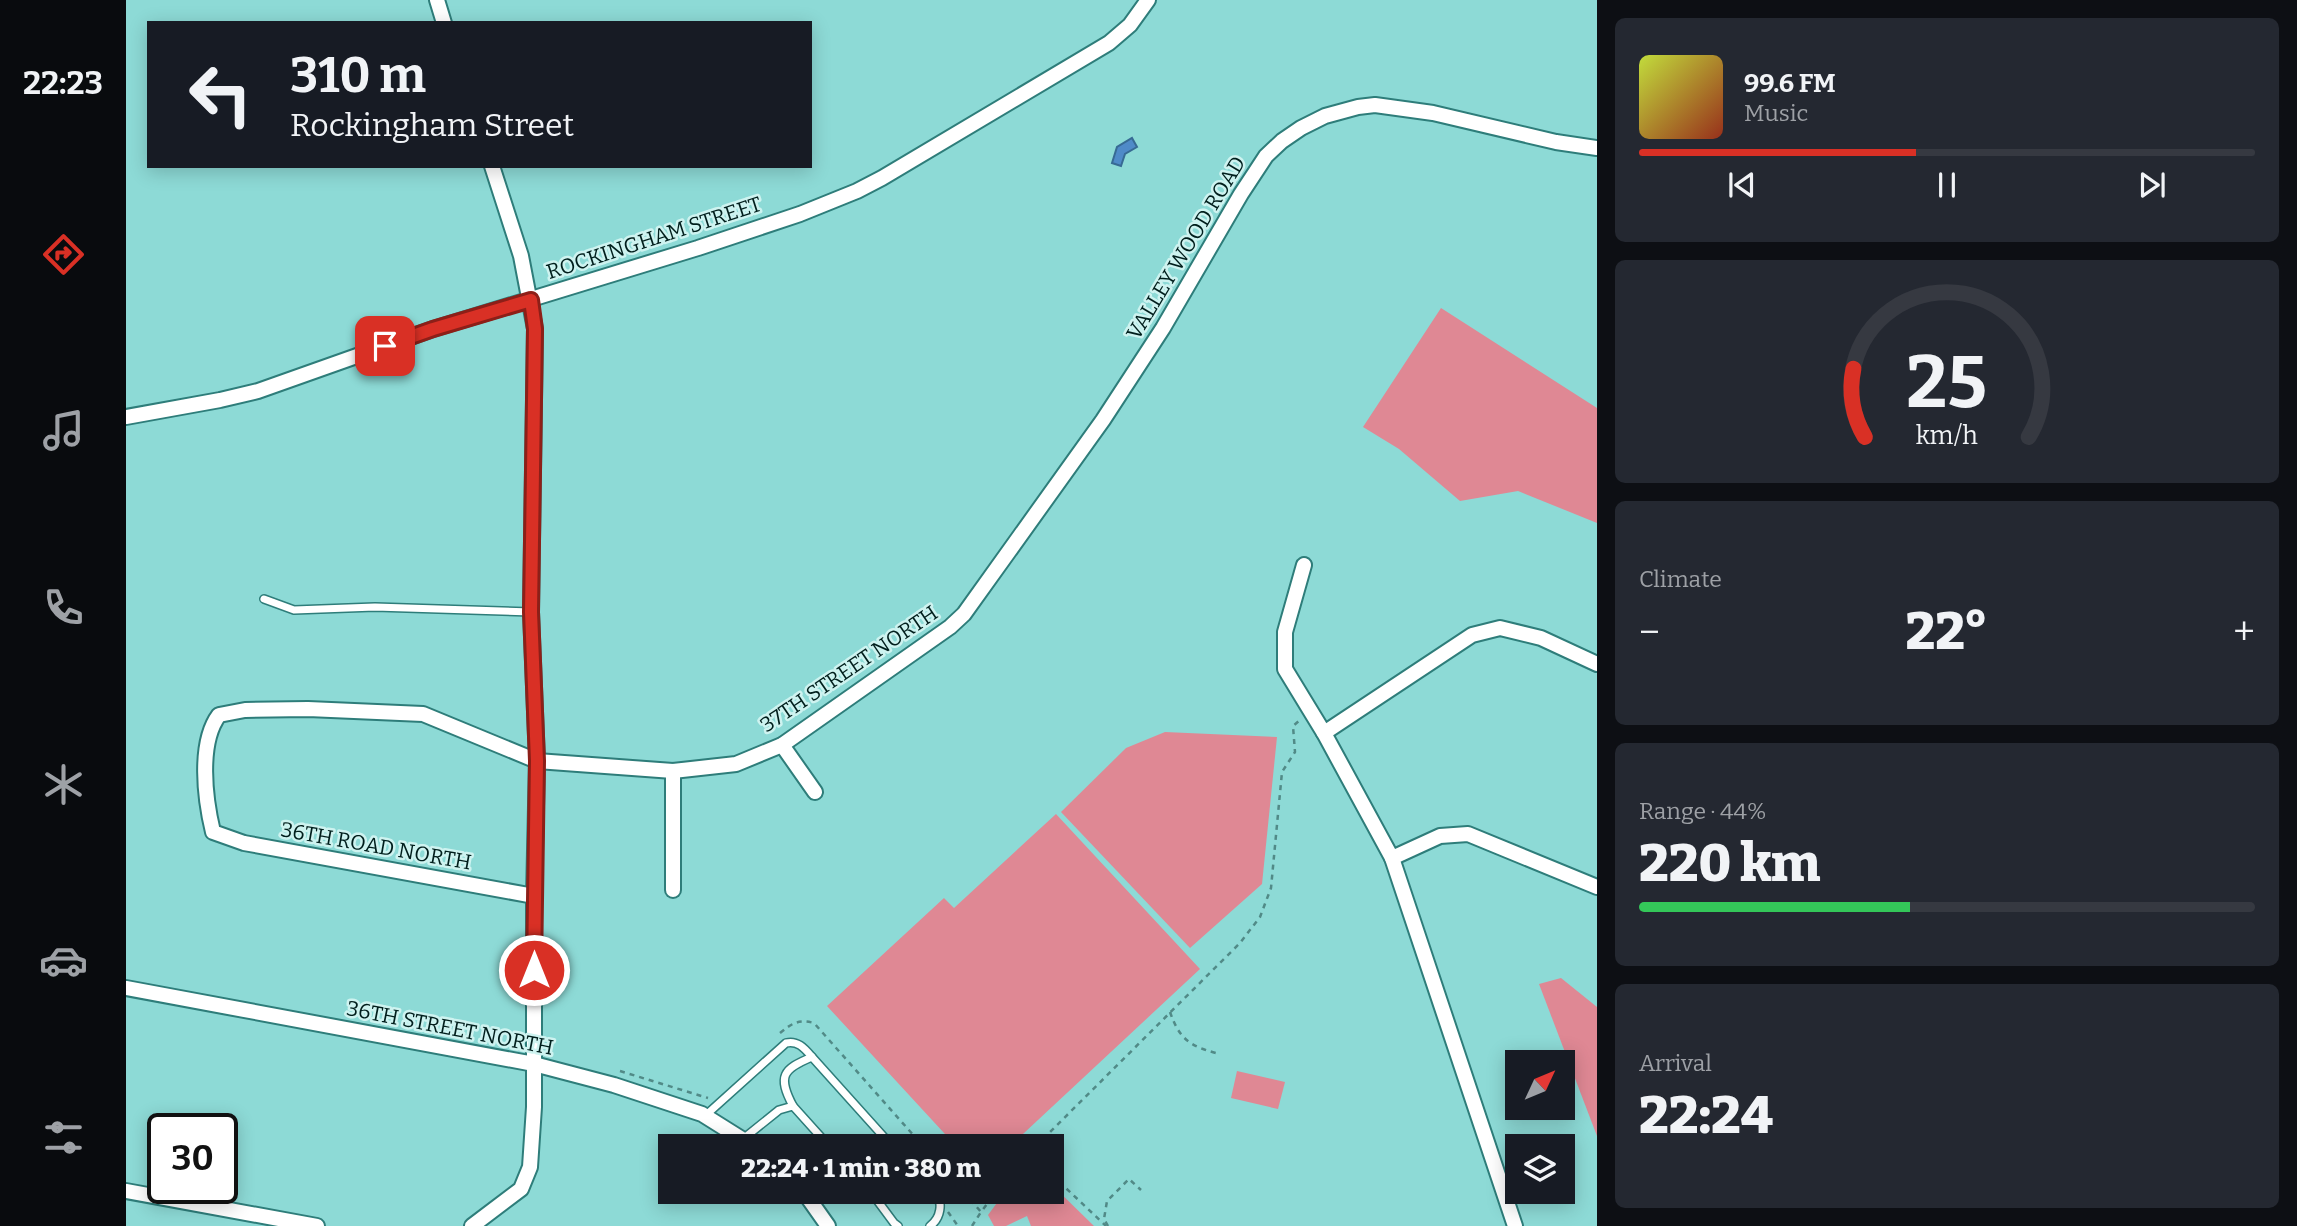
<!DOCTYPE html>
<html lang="en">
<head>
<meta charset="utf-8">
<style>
	body { margin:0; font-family:Bitter,serif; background:#242831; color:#f1f3f6; height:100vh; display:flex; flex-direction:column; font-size:26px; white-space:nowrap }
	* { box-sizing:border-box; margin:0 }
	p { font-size:23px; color:#9ea1a6 }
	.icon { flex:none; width:38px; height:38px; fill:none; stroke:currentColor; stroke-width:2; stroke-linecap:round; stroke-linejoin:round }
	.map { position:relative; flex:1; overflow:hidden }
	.drawer { display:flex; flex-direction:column; gap:18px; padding:18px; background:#0d0f14; width:700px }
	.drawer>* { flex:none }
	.banner { position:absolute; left:21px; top:21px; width:665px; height:147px; border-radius:0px; box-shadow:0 4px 18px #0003; background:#171b24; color:#f1f3f6; overflow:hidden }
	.needle { width:46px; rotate:46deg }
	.tools { position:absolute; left:1379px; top:1050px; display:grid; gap:14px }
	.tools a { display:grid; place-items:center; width:70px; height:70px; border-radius:0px; background:#171b24; box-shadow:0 4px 18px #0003; font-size:35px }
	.speed { position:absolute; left:21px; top:1113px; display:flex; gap:14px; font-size:35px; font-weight:700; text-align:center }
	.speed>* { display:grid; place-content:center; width:91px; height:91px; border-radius:50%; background:#171b24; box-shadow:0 4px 18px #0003; line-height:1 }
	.speed .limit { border:4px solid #111; border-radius:10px; background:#fff; color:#111 }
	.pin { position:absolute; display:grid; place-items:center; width:60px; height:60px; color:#fff; margin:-30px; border-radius:14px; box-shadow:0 4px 10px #0006 }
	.me { position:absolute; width:77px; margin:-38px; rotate:0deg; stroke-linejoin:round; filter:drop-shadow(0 0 5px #0008) }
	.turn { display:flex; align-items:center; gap:24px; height:147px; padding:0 28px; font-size:32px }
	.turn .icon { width:91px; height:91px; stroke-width:2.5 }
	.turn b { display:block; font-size:49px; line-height:60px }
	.big { font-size:52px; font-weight:800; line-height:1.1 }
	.drawer .card { flex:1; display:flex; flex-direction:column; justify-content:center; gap:10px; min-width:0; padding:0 24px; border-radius:10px; background:#242831 }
	.drawer .dial { align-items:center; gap:0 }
	.dial svg { height:182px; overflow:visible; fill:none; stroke:#363941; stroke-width:7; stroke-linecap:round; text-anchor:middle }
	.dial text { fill:#f1f3f6; stroke:none }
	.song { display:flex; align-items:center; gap:21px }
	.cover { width:84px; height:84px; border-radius:10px; background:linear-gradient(135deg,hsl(70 70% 55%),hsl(10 70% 35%)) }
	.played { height:7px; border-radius:4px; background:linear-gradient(90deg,#d93025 45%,#363941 45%) }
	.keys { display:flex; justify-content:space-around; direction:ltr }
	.heat { display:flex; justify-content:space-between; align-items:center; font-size:38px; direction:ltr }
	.charge { height:10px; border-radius:5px; background:linear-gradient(90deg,#34c759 44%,#363941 0) }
	.trip { position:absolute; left:532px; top:1134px; width:406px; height:70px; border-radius:0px; background:#171b24; box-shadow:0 4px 18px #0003; font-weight:800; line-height:70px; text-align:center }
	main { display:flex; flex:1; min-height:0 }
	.tabs { display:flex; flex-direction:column; width:126px; justify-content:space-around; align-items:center; background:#090b0e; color:#9ea1a6 }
	.tabs .icon { width:49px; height:49px }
	.tabs .selected { color:#d93025 }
	.tabs b { font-size:32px; color:#f1f3f6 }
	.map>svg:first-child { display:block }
	.green { fill:#df8894 }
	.water { fill:#4f8ac8; stroke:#376a94; stroke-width:2 }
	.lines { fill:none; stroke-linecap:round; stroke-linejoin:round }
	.lane-casing { stroke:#2e7d7a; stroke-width:10 }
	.street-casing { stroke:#2e7d7a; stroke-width:18 }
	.path { stroke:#518a87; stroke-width:2.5; stroke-dasharray:5 5; stroke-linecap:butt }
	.lane { stroke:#fff; stroke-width:7 }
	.street { stroke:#fff; stroke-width:14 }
	.route-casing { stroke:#8d1f18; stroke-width:18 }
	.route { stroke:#d93025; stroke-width:12 }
	.labels { text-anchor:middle; stroke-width:5; stroke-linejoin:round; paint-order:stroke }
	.street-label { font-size:21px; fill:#001e1c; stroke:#cef3f0 }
</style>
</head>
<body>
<main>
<nav class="tabs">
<b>22:23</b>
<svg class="icon selected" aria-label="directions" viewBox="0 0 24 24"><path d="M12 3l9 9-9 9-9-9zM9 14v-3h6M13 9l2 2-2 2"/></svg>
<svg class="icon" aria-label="music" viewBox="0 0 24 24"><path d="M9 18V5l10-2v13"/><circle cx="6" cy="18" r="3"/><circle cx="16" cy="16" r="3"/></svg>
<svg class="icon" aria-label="phone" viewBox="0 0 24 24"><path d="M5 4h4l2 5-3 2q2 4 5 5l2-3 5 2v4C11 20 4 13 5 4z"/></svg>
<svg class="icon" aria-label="climate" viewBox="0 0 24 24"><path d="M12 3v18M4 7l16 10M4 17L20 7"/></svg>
<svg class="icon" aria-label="car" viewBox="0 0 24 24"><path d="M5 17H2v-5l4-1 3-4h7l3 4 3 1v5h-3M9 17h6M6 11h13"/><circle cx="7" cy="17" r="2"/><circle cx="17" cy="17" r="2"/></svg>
<svg class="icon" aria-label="filters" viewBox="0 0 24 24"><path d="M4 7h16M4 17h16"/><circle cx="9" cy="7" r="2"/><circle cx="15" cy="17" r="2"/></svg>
</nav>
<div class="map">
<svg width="1471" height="1226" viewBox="0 0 1471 1226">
	<rect width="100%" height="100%" fill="#8ddad6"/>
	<g class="green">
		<polygon points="1315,308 1471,408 1471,523 1392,491 1334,501 1273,449 1237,427"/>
		<polygon points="1039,732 1151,737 1136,884 1064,948 935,812 1000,748"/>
		<polygon points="930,814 1074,969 884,1146 830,1146 701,1006 818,898 828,908"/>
		<polygon points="1435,978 1471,1007 1471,1136 1413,984"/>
		<polygon points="1111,1071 1159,1082 1152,1109 1105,1098"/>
		<polygon points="926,1185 968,1226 905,1226 901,1216 880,1226 868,1226 862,1215 879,1192 926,1192"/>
	</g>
	<polygon class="water" points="1006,138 1011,147 999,154 995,166 986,163 991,147"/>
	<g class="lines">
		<g class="lane-casing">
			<g id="lane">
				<polyline points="138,599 168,610 249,607 405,612"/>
				<path d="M667,1106c-16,-30 -10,-37 19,-49"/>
				<path d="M580,1115l80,-72c12,-3 19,6 26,14l80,89"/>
				<polyline points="617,1139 653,1110 667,1106 703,1146"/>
				<polyline points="745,1192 768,1223 772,1226"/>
				<path d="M804,1226c11,-8 13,-23 6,-34"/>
			</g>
		</g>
		<g class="street-casing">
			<g id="street">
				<polyline points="311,0 318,23"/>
				<polyline points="0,417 94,400 132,391 307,329 572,248 674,214 731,191 756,178 983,43 1004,25 1022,0"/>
				<polyline points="1178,565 1159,632 1159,669 1198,733 1266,858 1389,1226"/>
				<polyline points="1198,733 1346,635 1374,628 1415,638 1471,664"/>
				<polyline points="656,745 689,792"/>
				<polyline points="1266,858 1314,836 1342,834 1471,887"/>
				<polyline points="547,890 547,771"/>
				<path d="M408,896l-290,-53 -31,-11c-8,-33 -15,-89 6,-117l26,-5 63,-1 115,5 114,47 136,10 63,-7 46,-19 168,-118 14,-13 139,-194 60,-92 78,-134 25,-38 16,-15 19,-13 24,-12 33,-9 17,-2 58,8 123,29 41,6"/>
				<polyline points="0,988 408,1064 488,1085 576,1114 627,1146"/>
				<polyline points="0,1191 191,1226"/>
				<polyline points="678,1192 702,1226"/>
				<polyline points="346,1226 395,1189 404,1167 408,1107 408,896 411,761 405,612 409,329 395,256 366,166"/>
			</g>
		</g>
		<g class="path">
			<path d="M1044,1012c9,26 19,34 46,41"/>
			<path d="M654,1033c12,-10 19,-14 34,-10l109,123"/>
			<polyline points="494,1071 582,1098"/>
			<polyline points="910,1146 1114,943 1134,917 1145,888 1156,772 1169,752 1167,726 1174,720"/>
			<polyline points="926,1175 980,1226"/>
			<polyline points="838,1192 855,1212 870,1192"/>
			<polyline points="822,1212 832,1226"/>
			<polyline points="846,1226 855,1212"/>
			<polyline points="982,1226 978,1219 981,1201 1003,1179 1015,1190"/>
		</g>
		<use href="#lane" class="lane"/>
		<use href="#street" class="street"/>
	</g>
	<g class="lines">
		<g class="route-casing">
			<polyline id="route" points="259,346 307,329 405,300 409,329 405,612 411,761 408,970"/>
		</g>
		<use href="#route" class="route"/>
	</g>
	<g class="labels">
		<g class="street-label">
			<text transform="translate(528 238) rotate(-18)" y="7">ROCKINGHAM STREET</text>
			<text transform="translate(1060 248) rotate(-59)" y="7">VALLEY WOOD ROAD</text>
			<text transform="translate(723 669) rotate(-34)" y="7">37TH STREET NORTH</text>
			<text transform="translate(250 846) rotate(10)" y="7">36TH ROAD NORTH</text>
			<text transform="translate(324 1028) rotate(11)" y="7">36TH STREET NORTH</text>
		</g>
	</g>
</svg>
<div class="tools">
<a><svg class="needle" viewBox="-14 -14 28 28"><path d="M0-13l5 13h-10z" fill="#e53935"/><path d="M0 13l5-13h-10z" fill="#9ea1a6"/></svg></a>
<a><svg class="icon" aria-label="layers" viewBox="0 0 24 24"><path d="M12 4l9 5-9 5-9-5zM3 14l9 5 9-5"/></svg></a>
</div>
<div class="speed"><div class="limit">30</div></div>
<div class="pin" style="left:259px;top:346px;background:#d93025"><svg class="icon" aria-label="arrive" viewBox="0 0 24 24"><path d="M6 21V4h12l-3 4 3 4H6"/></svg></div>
<svg class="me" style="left:408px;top:970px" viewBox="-20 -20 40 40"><circle r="17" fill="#d93025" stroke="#fff" stroke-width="3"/><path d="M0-11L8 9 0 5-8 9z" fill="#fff"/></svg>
<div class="trip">22:24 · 1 min · 380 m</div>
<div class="banner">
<div class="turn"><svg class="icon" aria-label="left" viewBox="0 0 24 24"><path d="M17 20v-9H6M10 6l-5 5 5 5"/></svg><div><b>310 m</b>Rockingham Street</div></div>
</div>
</div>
<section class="drawer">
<div class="card">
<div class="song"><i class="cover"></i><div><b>99.6 FM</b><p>Music</p></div></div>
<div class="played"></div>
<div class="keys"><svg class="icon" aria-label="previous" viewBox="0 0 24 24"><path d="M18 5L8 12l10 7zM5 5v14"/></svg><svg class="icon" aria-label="pause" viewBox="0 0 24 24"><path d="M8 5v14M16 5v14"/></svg><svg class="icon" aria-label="next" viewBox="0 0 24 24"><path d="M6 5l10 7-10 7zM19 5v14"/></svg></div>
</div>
<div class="card dial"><svg viewBox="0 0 100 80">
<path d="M14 69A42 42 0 1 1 86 69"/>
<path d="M14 69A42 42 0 0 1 9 39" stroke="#d93025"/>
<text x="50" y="56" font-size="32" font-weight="700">25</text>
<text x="50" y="72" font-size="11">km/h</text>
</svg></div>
<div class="card"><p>Climate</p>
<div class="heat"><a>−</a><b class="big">22°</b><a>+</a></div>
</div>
<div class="card"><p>Range · 44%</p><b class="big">220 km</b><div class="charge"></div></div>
<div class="card"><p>Arrival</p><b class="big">22:24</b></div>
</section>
</main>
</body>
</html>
